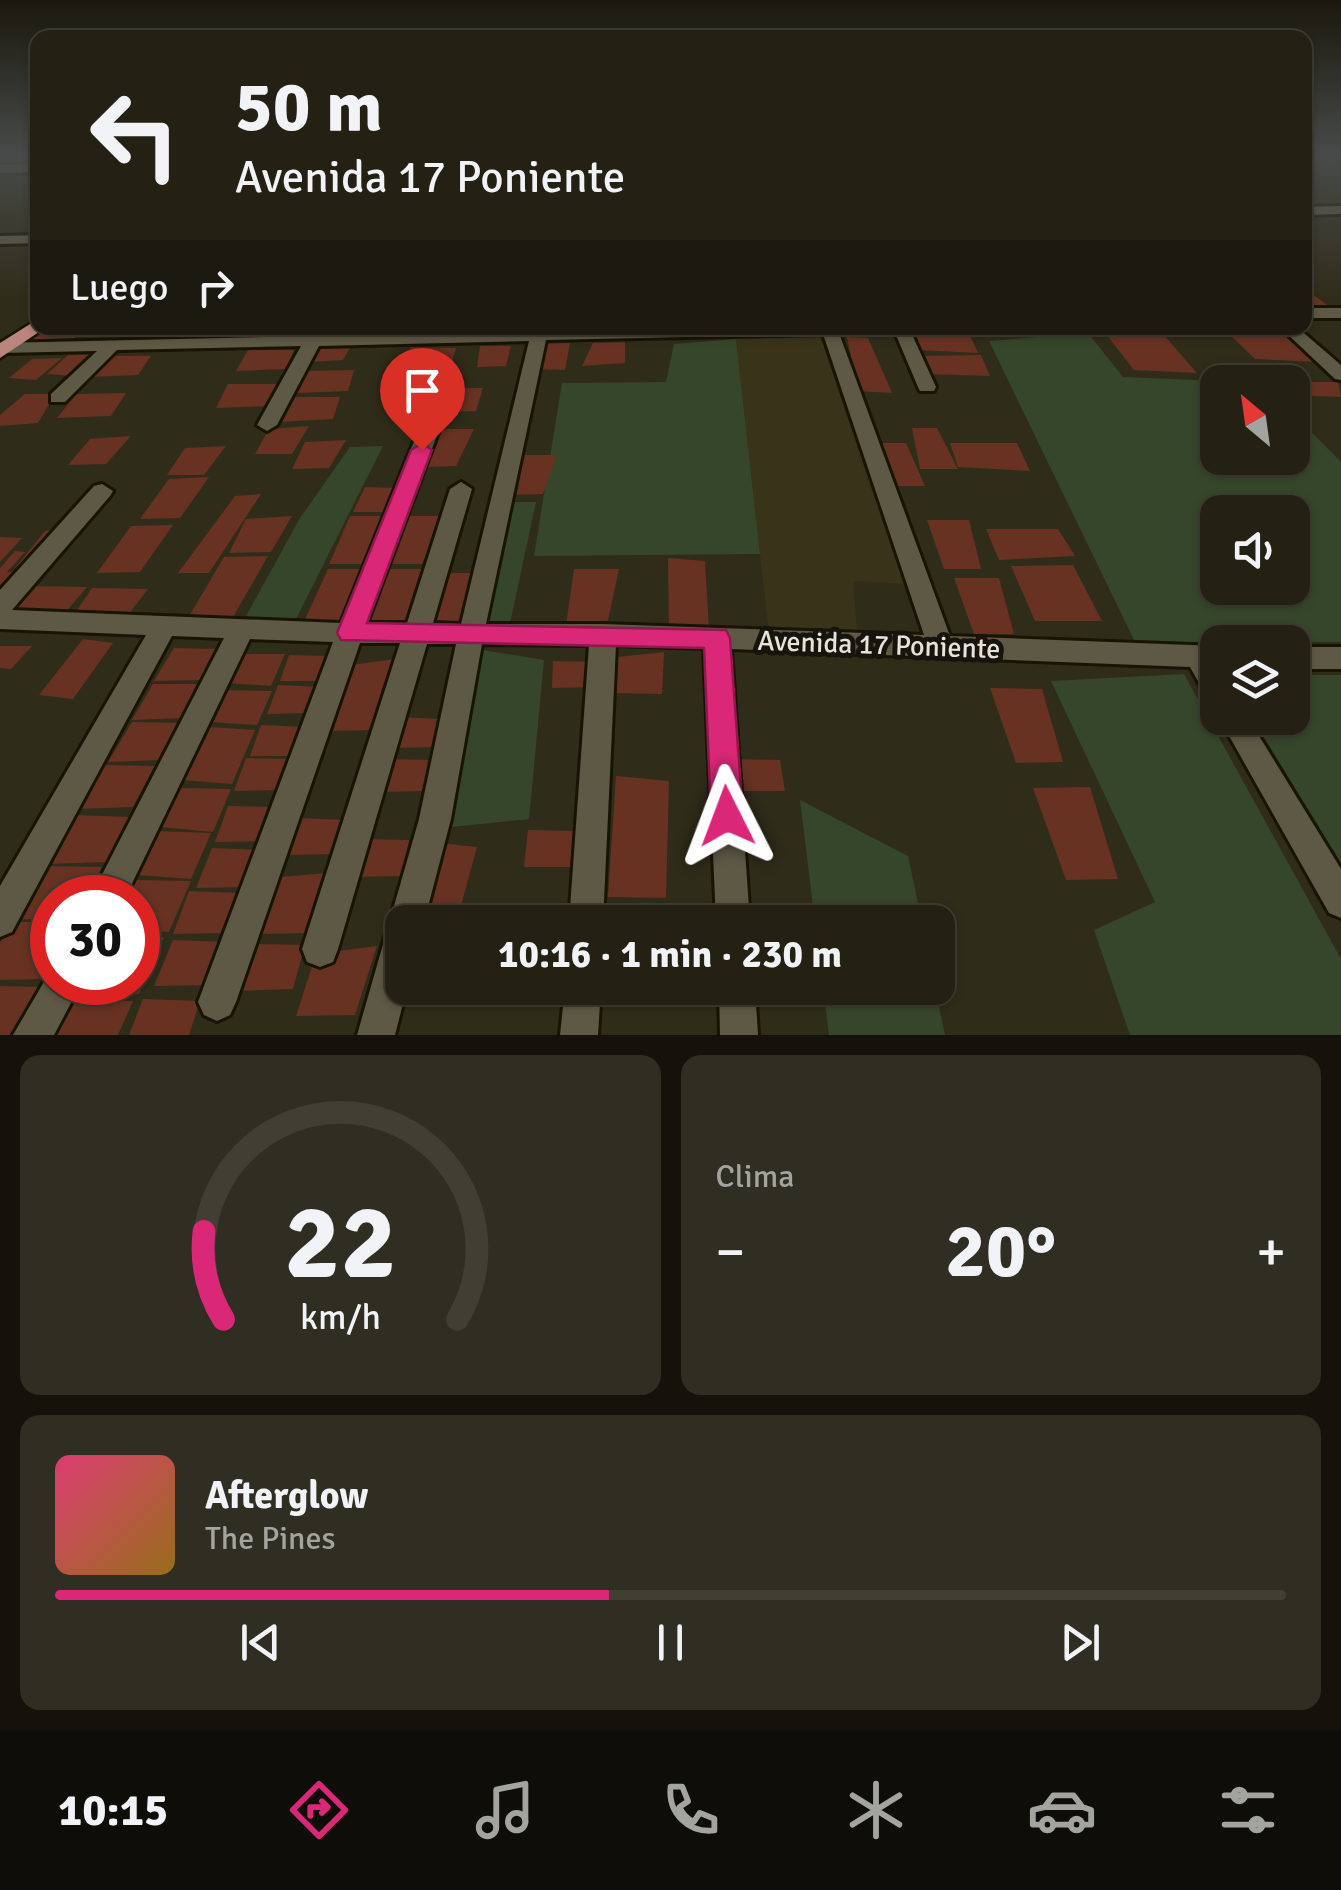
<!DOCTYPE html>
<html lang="es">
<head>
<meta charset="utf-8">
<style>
	body { margin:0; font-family:Signika,sans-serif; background:#302e22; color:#f1f3f6; height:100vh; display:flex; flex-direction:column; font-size:38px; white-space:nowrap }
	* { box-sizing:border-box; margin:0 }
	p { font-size:32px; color:#a3a3a0 }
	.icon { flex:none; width:55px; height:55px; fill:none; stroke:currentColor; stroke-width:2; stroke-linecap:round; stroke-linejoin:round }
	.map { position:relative; height:1035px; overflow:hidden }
	.side { display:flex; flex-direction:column; gap:20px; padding:20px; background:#14120b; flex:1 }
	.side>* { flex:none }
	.guide { position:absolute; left:30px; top:30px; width:1282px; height:305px; border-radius:20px; box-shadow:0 2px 8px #0004,0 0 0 2px #413e34; background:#242114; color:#f1f3f6; overflow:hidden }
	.needle { width:65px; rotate:331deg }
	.controls { position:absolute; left:1200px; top:365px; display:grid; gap:20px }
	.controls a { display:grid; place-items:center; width:110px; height:110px; border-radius:20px; background:#242114; box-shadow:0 2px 8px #0004,0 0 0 2px #413e34; font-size:50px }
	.speed { position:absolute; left:30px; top:875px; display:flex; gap:20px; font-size:50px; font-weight:700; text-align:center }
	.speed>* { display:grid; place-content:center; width:130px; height:130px; border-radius:50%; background:#242114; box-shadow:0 2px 8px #0004,0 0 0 2px #413e34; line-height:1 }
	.speed .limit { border:15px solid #d22; background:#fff; color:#111 }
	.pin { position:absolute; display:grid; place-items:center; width:85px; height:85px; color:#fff; margin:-102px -42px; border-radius:50% 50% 50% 0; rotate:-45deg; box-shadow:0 0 10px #0007 }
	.pin .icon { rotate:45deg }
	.me { position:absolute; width:110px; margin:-55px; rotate:357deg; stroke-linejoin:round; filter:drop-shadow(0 0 8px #0008) }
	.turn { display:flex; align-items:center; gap:35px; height:210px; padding:0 40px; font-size:45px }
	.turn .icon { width:130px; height:130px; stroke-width:2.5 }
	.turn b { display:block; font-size:70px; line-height:85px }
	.then { display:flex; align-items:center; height:95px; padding:0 40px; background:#0003; gap:20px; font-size:38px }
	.big { font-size:75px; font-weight:700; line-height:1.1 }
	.side .widget { flex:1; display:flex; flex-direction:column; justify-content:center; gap:15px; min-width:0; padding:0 35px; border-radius:20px; background:#302e22 }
	.side .dial { align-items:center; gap:0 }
	.dial svg { height:260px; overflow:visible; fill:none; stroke:#413e34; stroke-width:7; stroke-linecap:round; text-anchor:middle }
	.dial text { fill:#f1f3f6; stroke:none }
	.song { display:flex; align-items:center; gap:30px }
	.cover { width:120px; height:120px; border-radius:15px; background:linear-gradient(135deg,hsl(340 70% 55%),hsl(40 70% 35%)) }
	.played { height:10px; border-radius:5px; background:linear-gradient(90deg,#db2777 45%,#413e34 45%) }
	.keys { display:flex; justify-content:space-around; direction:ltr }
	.heat { display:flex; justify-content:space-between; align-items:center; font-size:55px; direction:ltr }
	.side .tiles { flex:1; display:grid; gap:20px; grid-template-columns:1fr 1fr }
	.widget:last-child { grid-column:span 2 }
	.trip { position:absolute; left:385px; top:905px; width:570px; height:100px; border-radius:20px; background:#242114; box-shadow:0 2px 8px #0004,0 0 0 2px #413e34; font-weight:700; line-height:100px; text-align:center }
	.tab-bar { display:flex; height:160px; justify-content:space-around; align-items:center; background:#0e0d08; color:#a3a3a0 }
	.tab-bar .icon { width:70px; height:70px }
	.tab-bar .current { color:#db2777 }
	.tab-bar b { font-size:45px; color:#f1f3f6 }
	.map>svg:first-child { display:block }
	.built { fill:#39331a }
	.green { fill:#36462a; fill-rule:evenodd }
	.building { fill:#673221 }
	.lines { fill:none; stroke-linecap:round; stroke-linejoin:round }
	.minor-casing { stroke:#181404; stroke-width:6 }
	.major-casing { stroke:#181404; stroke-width:5 }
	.minor { fill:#5e5945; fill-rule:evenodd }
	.major { fill:#ba857d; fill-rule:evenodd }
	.route { fill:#db2777; stroke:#8e194d; stroke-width:2.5 }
	.labels { text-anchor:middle; stroke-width:10; stroke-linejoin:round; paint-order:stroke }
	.street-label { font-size:28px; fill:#e6e4d8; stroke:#16140c }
</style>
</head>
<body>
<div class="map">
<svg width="1341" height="1035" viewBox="0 0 1341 1035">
	<rect width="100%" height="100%" fill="#302c1a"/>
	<polygon class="built" points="820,336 906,584 853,581 857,630 768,626 736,339"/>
	<g class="green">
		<path d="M1088,333l35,44 120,5h-25v76h74l1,-44 48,48v180h-206l-146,-301zM1218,512h74v76h-74z"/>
		<polygon points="736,339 760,554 534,556 562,383 666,382 674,344"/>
		<polygon points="383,446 295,621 246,616 300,518 350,447"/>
		<polygon points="507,502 536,502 509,628 481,628"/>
		<polygon points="477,649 544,660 529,819 442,828"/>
		<polygon points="1184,674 1341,959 1341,1035 1130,1035 1094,930 1155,902 1051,681"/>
		<polygon points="1293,675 1341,675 1341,863 1252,718 1292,718"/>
		<polygon points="800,800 908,856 922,922 815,922"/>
		<polygon points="823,988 935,988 945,1035 829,1035"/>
	</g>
	<g class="building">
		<polygon points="1305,289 1333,309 1305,309"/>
		<polygon points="46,328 62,328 58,331 78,335 74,338 31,340"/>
		<polygon points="141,328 211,328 206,334 186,334 181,340 130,340"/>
		<polygon points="334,328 383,328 380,335 362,335 331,334"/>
		<polygon points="1223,328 1279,328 1317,362 1255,359"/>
		<polygon points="969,333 978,353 918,350 913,334"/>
		<polygon points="1106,334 1163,334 1197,373 1134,370"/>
		<polygon points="847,337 868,338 892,393 858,391"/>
		<polygon points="625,342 625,363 582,366 593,343"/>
		<polygon points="570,343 565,370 534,369 542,344"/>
		<polygon points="480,346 511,346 506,366 477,367"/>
		<polygon points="411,347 456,348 447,377 391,375"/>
		<polygon points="350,348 343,360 309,362 317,349"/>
		<polygon points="248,350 294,350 286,369 236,371"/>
		<polygon points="99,354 74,376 47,374 68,355"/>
		<polygon points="981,355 990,376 928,374 922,356"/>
		<polygon points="104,356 151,356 138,375 88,377"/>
		<polygon points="62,358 36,380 9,378 32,359"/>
		<polygon points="354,370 348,391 297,393 306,371"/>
		<polygon points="1292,382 1338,382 1341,397 1292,395"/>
		<polygon points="228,384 277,384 268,406 216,408"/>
		<polygon points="449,388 483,388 476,411 445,412"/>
		<polygon points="126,393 111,416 57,418 76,394"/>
		<polygon points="25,394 55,394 38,423 0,426 0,415"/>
		<polygon points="290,397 340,397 333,419 279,422"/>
		<polygon points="309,426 292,454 255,454 269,429"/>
		<polygon points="912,428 937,428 958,469 920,469"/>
		<polygon points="437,429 474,429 456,466 424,467"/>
		<polygon points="131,436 106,464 68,465 90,439"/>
		<polygon points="346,440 329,468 292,469 305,442"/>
		<polygon points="880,443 906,443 925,486 886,486"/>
		<polygon points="950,443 1017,443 1030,471 958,467"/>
		<polygon points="226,446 204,475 167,475 185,448"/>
		<polygon points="518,455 557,455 543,494 509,495"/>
		<polygon points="209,477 180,518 140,519 169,479"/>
		<polygon points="365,487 397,488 387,512 353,512"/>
		<polygon points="261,494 209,573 178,573 235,496"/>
		<polygon points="292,516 271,552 229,553 246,519"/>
		<polygon points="350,516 392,516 366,564 329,564"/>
		<polygon points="402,516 444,516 422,564 384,564"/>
		<polygon points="927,520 969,520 981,569 944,569"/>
		<polygon points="173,525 140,572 97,573 131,526"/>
		<polygon points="63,529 29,569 15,568 45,531"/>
		<polygon points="986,529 1058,529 1075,556 999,560"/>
		<polygon points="0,537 22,538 0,562"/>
		<polygon points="15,551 25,552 7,572 24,574 0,601 0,568"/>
		<polygon points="268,556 233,617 188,618 224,557"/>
		<polygon points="668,558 705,561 709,629 669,630"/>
		<polygon points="1073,565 1102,621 1035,621 1011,566"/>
		<polygon points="328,569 373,569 343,624 303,624"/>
		<polygon points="385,569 431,569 405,624 365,625"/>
		<polygon points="574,569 619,569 607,625 566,625"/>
		<polygon points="439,573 484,573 462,629 422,629"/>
		<polygon points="954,578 999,578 1014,634 974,634"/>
		<polygon points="31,586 87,587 65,613 12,612"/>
		<polygon points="92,588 148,589 128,615 75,613"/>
		<polygon points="83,639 113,643 73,699 39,695"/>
		<polygon points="0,646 32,646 11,669 0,668"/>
		<polygon points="174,648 219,649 203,680 154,681"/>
		<polygon points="664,652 662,694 613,693 618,657"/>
		<polygon points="239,654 285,654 271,686 226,683"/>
		<polygon points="289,655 330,656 323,681 280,681"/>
		<polygon points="395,659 373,730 328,731 351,665"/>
		<polygon points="553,661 595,662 595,687 552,688"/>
		<polygon points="153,684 201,684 183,718 132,720"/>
		<polygon points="278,685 320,687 311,713 267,714"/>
		<polygon points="990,688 1042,689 1063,762 1016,763"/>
		<polygon points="224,690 272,691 257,725 209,722"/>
		<polygon points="397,717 441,719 436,747 390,748"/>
		<polygon points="132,722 181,723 161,760 108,762"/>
		<polygon points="261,725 305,727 296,756 250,756"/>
		<polygon points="209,727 255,730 232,784 182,780"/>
		<polygon points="246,758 292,759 282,790 234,791"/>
		<polygon points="385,759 431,760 425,791 377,792"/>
		<polygon points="733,759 780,760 785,791 737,791"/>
		<polygon points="103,765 155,766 133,807 77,809"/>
		<polygon points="616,776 669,781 666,898 608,897"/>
		<polygon points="1090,787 1118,879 1066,880 1033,788"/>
		<polygon points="178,788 231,789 213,832 160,827"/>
		<polygon points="228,806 276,807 265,841 215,842"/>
		<polygon points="75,815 130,817 106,862 47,864"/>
		<polygon points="297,818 346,820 336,854 286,855"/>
		<polygon points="528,830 577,831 576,867 524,867"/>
		<polygon points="156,831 211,833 191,879 136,875"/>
		<polygon points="360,839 409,840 402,876 350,877"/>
		<polygon points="438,843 477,847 460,909 419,908"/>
		<polygon points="212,848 262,850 249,887 196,888"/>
		<polygon points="45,866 102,867 86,898 52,898 52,918 13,920"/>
		<polygon points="328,873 314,933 259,934 280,877"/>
		<polygon points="133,880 191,881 169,932 138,929 138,898 125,898"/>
		<polygon points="189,891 241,893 228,933 173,934"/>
		<polygon points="13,922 52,922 52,962 44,979 0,980 0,943"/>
		<polygon points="138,936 164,937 139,994 73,996 80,982 138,982"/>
		<polygon points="173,940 227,942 212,985 154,986"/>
		<polygon points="251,944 305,945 293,989 235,991"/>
		<polygon points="377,946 355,1015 296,1016 316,954"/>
		<polygon points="0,986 40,987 14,1035 0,1035"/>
		<polygon points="143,999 200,1001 189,1035 129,1035"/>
		<polygon points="69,1000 133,1001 118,1035 51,1035"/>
	</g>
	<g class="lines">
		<g class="minor-casing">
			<g id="minor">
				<polygon points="38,164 38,172 0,173 0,165"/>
				<polygon points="1341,206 1341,214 1305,215 1305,207"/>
				<polygon points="38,235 38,243 0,244 0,236"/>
				<rect x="1305" y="308" width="36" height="10"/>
				<path d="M661,328h202l-8,5h-16l111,303 268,10v56l-10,-3 -18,-32 -459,-18 19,273h-34l-12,-274 -88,-3 -13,277h-34l20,-277 -107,-1 -31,175 -27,103h-22v66h5l-12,47h-38l62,-216 37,-175h-29l-89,305 -5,13 -13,5 -13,-5 -5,-13 98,-306h-40l-124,359 -6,13 -13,6 -13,-6 -6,-13 135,-360 -83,-3 -125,259h-35l134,-260 -52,-2 -160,296 -12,5v-51l146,-251 -146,-6v-39l94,-104 8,-2 11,7 -3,5 -98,114 329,13 84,-209 10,-6 10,6 -78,209h40l43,-134 11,-7 11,7 -39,134 28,1 68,-283 -210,5 -42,79 -10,6 -10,-6 44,-79 -184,4 -52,52h-14v-8l46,-43 -97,2v-10zM823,334l101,301 -321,-11h-117l60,-284z"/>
				<polygon points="893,328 909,328 936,387 934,391 920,391 918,387"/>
				<polygon points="1281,328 1298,328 1341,365 1341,380 1335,379"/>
				<rect x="1292" y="647" width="49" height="22"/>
				<polygon points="1219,718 1248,718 1341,869 1341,918 1329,913"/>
				<polygon points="52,968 52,982 82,982 54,1035 13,1035"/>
				<polygon points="565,988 601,988 598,1035 560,1035"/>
				<polygon points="719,988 755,988 758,1035 720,1035"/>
			</g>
		</g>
		<g class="major-casing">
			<polygon id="major" points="38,319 38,328 45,328 0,358 0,343"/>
		</g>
		<use href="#minor" class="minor"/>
		<use href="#major" class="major"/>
	</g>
	<linearGradient id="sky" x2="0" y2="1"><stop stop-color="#1a180e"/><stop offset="0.52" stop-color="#484b49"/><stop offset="1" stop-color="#484b49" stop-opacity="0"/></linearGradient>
	<rect width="1341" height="299" fill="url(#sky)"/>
	<polygon class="route" points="422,443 432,450 367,623 726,630 730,638 743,816 738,826 727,831 716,826 711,816 704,648 341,640 337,633 411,450"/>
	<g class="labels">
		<g class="street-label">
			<text transform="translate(879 644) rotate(2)" y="10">Avenida 17 Poniente</text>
		</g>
	</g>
</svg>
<div class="controls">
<a><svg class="needle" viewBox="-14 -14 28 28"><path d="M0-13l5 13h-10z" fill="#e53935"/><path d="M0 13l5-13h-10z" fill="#a3a3a0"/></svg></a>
<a><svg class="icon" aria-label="sound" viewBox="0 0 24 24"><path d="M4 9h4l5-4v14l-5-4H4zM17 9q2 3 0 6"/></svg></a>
<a><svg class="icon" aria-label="layers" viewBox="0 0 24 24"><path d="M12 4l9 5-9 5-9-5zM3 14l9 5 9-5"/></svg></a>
</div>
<div class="speed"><div class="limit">30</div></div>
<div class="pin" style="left:422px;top:450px;background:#d93025"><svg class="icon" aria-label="arrive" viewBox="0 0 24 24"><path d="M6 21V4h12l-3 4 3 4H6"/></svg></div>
<svg class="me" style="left:727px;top:816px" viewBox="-20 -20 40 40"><path d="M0-17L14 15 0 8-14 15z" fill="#db2777" stroke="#fff" stroke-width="4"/></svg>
<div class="trip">10:16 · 1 min · 230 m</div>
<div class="guide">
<div class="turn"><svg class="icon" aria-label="left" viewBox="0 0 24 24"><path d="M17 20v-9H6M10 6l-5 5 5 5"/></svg><div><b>50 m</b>Avenida 17 Poniente</div></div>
<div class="then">Luego<svg class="icon" aria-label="right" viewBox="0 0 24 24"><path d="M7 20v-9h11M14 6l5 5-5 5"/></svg></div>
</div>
</div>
<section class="side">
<div class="tiles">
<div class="widget dial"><svg viewBox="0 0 100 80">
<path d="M14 69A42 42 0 1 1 86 69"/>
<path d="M14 69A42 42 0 0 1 8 42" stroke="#db2777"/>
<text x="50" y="56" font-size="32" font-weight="700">22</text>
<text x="50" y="72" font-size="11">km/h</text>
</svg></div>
<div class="widget"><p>Clima</p>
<div class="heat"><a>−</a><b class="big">20°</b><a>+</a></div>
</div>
<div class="widget">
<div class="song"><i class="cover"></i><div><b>Afterglow</b><p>The Pines</p></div></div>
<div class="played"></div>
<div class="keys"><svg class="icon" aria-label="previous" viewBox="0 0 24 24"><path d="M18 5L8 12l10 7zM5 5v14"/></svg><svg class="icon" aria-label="pause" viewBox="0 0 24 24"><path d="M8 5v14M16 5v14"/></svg><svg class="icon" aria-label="next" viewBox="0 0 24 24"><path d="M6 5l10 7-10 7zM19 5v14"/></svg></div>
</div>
</div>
</section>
<nav class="tab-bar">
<b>10:15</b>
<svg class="icon current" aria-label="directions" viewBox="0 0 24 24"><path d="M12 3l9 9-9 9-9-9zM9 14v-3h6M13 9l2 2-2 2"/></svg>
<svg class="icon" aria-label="music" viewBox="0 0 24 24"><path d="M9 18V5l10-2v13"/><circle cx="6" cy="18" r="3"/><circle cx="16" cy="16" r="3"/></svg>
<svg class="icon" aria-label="phone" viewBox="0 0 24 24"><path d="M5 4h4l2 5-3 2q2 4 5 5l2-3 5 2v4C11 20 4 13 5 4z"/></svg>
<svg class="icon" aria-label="climate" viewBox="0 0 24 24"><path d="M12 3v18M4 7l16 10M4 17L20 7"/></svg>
<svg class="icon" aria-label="car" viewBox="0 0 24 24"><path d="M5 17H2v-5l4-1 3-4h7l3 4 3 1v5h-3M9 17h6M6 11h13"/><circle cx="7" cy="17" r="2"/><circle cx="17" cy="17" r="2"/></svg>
<svg class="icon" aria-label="filters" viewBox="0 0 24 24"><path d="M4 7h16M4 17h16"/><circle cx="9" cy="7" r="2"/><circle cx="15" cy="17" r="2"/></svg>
</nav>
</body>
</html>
